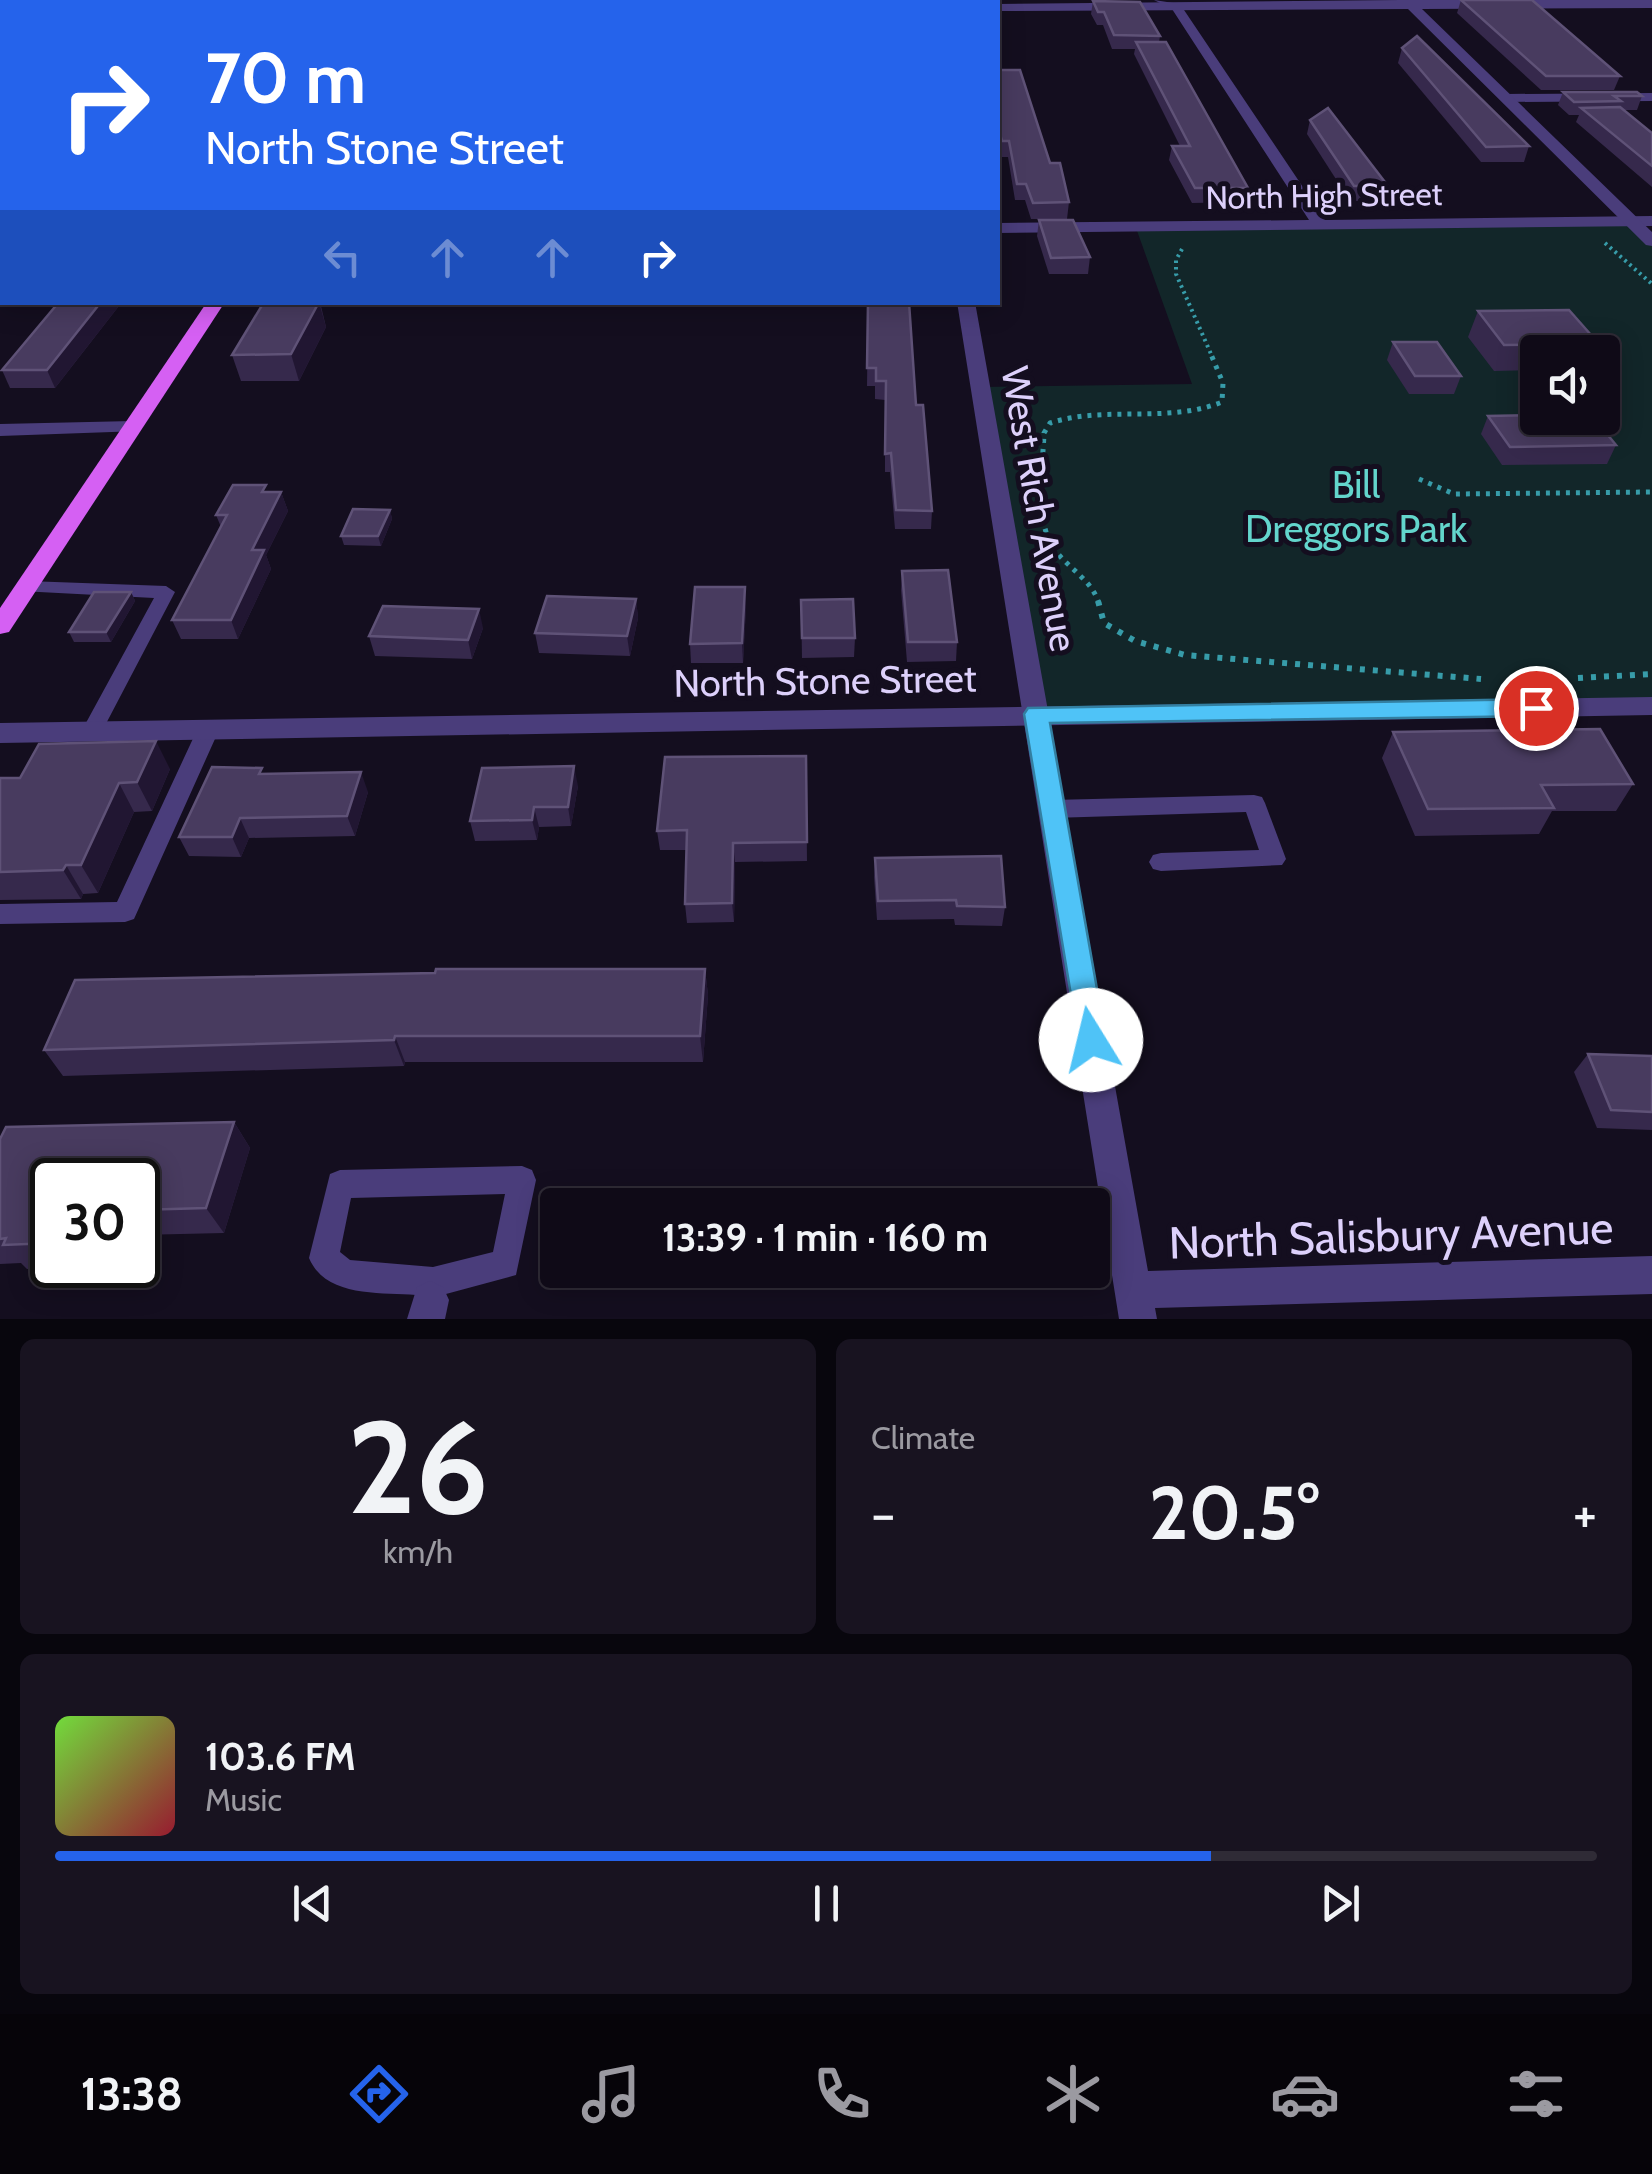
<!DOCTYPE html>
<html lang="en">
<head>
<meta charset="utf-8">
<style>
	body { margin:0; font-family:Cabin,sans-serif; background:#181320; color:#f1f3f6; height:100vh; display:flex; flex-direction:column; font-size:38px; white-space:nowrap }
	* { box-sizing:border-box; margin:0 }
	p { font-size:32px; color:#9b9aa1 }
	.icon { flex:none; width:55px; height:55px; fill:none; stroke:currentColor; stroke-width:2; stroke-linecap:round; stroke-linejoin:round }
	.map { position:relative; height:1319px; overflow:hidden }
	.drawer { display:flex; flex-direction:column; gap:20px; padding:20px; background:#08060d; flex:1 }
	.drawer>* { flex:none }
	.hud { position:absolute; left:0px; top:0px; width:1000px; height:305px; box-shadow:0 5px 25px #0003,0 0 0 2px #2f2b36; background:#2563eb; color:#fff; overflow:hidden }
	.buttons { position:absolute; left:1520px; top:335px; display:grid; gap:20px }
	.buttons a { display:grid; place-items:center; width:100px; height:100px; border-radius:10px; background:#0f0a17; box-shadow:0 5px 25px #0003,0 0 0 2px #2f2b36; font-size:50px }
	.speed { position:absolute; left:30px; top:1158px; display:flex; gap:20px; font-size:50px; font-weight:700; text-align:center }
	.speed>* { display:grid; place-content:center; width:130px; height:130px; border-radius:50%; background:#0f0a17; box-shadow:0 5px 25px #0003,0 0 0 2px #2f2b36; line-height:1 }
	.speed .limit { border:5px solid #111; border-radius:15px; background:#fff; color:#111 }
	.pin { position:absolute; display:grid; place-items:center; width:85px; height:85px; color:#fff; margin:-42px; border:5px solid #fff; border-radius:50%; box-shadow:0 2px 10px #0007 }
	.me { position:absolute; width:110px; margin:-55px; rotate:351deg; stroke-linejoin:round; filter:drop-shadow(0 0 8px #0008) }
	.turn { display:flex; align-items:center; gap:35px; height:210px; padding:0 40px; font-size:45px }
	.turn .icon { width:130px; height:130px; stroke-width:2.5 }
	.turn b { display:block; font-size:70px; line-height:85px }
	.lanes { display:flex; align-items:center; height:95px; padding:0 40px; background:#0003; justify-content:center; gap:50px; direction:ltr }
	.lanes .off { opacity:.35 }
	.big { font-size:75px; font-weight:700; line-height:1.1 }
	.drawer .widget { flex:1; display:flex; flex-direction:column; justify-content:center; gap:15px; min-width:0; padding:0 35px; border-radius:15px; background:#181320 }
	.drawer .dial { align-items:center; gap:0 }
	.dial b { font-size:130px; line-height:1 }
	.song { display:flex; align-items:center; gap:30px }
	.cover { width:120px; height:120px; border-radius:15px; background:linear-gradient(135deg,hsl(100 70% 55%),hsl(350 70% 35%)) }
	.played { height:10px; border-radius:5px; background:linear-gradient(90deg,#2563eb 75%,#2f2b36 75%) }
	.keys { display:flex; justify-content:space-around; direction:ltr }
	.heat { display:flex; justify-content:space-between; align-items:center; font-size:55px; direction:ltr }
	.drawer .tiles { flex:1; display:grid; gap:20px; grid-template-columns:1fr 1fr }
	.widget:last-child { grid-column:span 2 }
	.trip { position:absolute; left:540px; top:1188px; width:570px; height:100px; border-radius:10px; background:#0f0a17; box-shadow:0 5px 25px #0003,0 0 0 2px #2f2b36; font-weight:700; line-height:100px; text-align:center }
	.menu { display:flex; height:160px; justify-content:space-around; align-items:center; background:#060409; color:#9b9aa1 }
	.menu .icon { width:70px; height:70px }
	.menu .selected { color:#2563eb }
	.menu b { font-size:45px; color:#f1f3f6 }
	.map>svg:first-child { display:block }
	.green { fill:#122629; fill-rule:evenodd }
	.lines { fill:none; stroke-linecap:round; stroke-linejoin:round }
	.path-far2 { stroke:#379ca9; stroke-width:4; stroke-dasharray:2.5 4; stroke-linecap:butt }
	.path-far1 { stroke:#379ca9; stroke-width:5; stroke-dasharray:4 6; stroke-linecap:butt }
	.path { stroke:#379ca9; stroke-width:6; stroke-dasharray:5 8; stroke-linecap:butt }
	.service { fill:#4a3d7b; fill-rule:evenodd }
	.minor { fill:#4a3d7b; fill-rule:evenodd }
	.tertiary { fill:#4a3d7b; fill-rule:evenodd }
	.primary { fill:#d560f3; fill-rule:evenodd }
	.wall { fill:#36294c }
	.shaded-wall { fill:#211632 }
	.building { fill:#483b5f; stroke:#5f5277; stroke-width:2.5 }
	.route { fill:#4fc3f7; stroke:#337fa1; stroke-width:2.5 }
	.labels { text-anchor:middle; stroke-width:10; stroke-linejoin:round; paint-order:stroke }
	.far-street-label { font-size:32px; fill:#ddd0fb; stroke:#140e1f }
	.park-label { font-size:38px; fill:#63d5cc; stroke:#140e1f }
	.street-label { font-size:38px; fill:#ddd0fb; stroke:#140e1f }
	.near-street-label { font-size:45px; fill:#ddd0fb; stroke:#140e1f }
</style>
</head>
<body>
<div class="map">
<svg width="1652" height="1319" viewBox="0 0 1652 1319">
	<rect width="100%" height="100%" fill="#140e1f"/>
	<path class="green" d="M1633,221l19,20v465l-616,8 -55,-327 211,-3 -56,-156zM1538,352h64v66h-64z"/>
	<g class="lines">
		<g class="path-far2">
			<polyline points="1605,243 1652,284"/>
			<polyline points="1182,249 1176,260 1176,274 1211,354"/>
		</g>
		<g class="path-far1">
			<polyline points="1419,479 1454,494 1652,492"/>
			<path d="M1099,604c-6,-23 -31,-36 -44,-54 -22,-30 -12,-83 -11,-117l6,-10c56,-18 117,1 172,-21l1,-19 -13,-31"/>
		</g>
		<g class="path">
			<polyline points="1098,601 1104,623 1135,641 1185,655 1481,679"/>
			<polyline points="1578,678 1652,674"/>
		</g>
		<g class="service">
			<polygon points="27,581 166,586 175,592 99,737 85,737 81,732 154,598 20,591 18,587"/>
			<polygon points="208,722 215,725 219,730 134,919 125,922 0,924 0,904 117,902 197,730 201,725"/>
			<polygon points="1254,795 1262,797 1265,803 1286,859 1282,865 1161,871 1153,869 1149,862 1153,855 1161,853 1259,850 1246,812 1052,818 1044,815 1041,809 1044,803 1052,800"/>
			<path d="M522,1166l10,4 4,10 -20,95 -70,19 -5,17 -11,4 -11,-4 -3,-16c-36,-3 -90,3 -107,-37l21,-84 10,-4zM505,1194l-12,58 -60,15 -83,-7 -10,-8 11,-54z"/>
		</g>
		<g class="minor">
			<rect x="909" y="0" width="12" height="2"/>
			<polygon points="1154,0 1180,4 1325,220 1652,216 1652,226 998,233 998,223 1309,220 1172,9"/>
			<polygon points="1652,93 1652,101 1506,102 1499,98 1506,94"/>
			<rect x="0" y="106" width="2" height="8"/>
			<rect x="0" y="236" width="2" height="10"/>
			<polygon points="957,302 975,302 1148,1271 1652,1256 1652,1294 1155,1308 1157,1319 1119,1319"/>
			<polygon points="133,421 140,423 140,431 0,436 0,424"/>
			<polygon points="430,1281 443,1287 449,1300 445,1319 407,1319 417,1287"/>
		</g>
		<g class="tertiary">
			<polygon points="1400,0 1652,0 1652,8 1422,9 1652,232 1652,246 1646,245 1408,9 998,11 998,4"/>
			<polygon points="0,12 2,13 2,19 0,20"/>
			<polygon points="1652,697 1652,715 0,743 0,723"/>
		</g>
		<polygon class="primary" points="207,302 225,302 9,632 0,634 0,608"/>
	</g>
	<g class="wall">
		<polygon points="1461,0 1620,76 1614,90 1541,90 1457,13"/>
		<polygon points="1093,1 1160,36 1159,42 1248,188 1244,202 1192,203 1169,160 1172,146 1180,146 1134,54 1135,49 1112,49 1103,25 1097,25 1091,14"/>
		<polygon points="1402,48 1529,146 1524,162 1481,162 1398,63"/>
		<polygon points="998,70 1050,163 1069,202 1067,219 1031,219 1025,200 1015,200 1008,157 1001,157 998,144"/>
		<polygon points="1563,92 1642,96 1637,110 1623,110 1652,133 1652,187 1576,122 1579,115 1569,115 1558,105"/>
		<polygon points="1310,120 1388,186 1384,201 1350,201 1307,134"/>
		<polygon points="1039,220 1090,257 1088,274 1049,274 1037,236"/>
		<polygon points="59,302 122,302 55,388 10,388 2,370"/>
		<polygon points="264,302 320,302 326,327 299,381 241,381 232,355"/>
		<polygon points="868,302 916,405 932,511 931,529 895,529 890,472 885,472 885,400 875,399 875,386 867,386"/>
		<polygon points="1478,311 1599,344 1595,352 1538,352 1538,370 1494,371 1468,337"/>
		<polygon points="1393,342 1461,376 1454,394 1409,394 1387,360"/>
		<polygon points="1488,416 1616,445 1607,464 1502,465 1481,434"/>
		<polygon points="268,492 281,492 288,511 266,555 271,569 238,639 181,639 172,620 221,527 216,515"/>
		<polygon points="390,510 392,519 381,546 344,545 341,536"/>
		<polygon points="902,571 957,642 956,661 907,662 901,590"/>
		<polygon points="131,592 135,601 111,642 74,642 69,632"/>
		<polygon points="636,599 638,618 630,656 539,653 535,633"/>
		<polygon points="801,600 855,638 854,657 802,658"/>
		<polygon points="746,606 743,663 691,663 690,644"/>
		<polygon points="483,628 472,659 375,656 369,636"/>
		<polygon points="1393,732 1633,784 1616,811 1552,811 1539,834 1415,836 1382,758"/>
		<polygon points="806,756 807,861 735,862 734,922 687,923 685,904 687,850 660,850 657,831"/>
		<polygon points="170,769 152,811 134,812 98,893 83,894 81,899 0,900 0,778"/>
		<polygon points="264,774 368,792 355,836 249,838 241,857 189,856 179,837"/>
		<polygon points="578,786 571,826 539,827 537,840 475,841 470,821"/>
		<polygon points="875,858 1005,907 1002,926 955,925 954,919 877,920 874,877"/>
		<polygon points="705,969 708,995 703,1062 405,1062 404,1066 63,1076 44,1050"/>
		<polygon points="1588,1054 1652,1056 1652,1130 1597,1128 1574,1072"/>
		<polygon points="234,1122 250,1148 224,1233 138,1235 138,1180 52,1180 52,1265 87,1265 86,1268 27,1269 21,1263 0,1264 0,1139"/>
	</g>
	<g class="shaded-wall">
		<polygon points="101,302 122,302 55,388 47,370"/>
		<polygon points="319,302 326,327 299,381 291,354"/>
		<polygon points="281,492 288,511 266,555 271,569 238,639 231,620 252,550"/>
		<polygon points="390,510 392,519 381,546 378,536"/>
		<polygon points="745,587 746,606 743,663 742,643"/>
		<polygon points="131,592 135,601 111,642 106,632"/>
		<polygon points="636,599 638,618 630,656 627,636"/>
		<polygon points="479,609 483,628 472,659 468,640"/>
		<polygon points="156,741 170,769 152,811 137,782"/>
		<polygon points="574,766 578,786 571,826 568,807"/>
		<polygon points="361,772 368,792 355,836 347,816"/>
		<polygon points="119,783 134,812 98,893 81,865"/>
		<polygon points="534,807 539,827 537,840 532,820"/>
		<polygon points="240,818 249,838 241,857 232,837"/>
		<polygon points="733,843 735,862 734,922 732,903"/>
		<polygon points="66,865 83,894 81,899 63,870"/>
		<polygon points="705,969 708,995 703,1062 700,1036"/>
		<polygon points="395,1036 405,1062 404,1066 394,1040"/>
		<polygon points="234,1122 250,1148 224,1233 206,1208"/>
	</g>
	<g class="building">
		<polygon points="131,0 342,0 341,2 130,2"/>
		<polygon points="617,0 862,0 863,2 616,2"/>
		<polygon points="1461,0 1532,0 1620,76 1546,76"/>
		<polygon points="1093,1 1140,2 1160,36 1114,35 1104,12 1098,12"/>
		<polygon points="1417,36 1529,146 1486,147 1402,48"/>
		<polygon points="1136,42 1166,42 1248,188 1195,188 1172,146 1190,146"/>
		<polygon points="2,56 2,98 0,100 0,58"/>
		<polygon points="998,70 1020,70 1050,163 1060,163 1069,202 1033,203 1026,184 1017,184 1009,141 1002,141 998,126"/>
		<polygon points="1563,92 1637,92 1642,96 1614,96 1621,101 1574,102"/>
		<polygon points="1620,107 1652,133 1652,166 1581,108"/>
		<polygon points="1328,108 1388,186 1354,186 1310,120"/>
		<polygon points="2,184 2,218 0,221 0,185"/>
		<polygon points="1039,220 1073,220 1090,257 1051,258"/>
		<polygon points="59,302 101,302 47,370 2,370"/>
		<polygon points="264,302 319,302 291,354 232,355"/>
		<polygon points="868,302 909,302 916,405 923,405 932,511 896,510 891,453 885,454 886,381 876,381 876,368 867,368"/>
		<polygon points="1569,310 1599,344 1504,345 1478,311"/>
		<polygon points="1393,342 1437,342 1461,376 1415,376"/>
		<polygon points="1538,415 1538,418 1594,418 1616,445 1510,447 1488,416"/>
		<polygon points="233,485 266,485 262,492 281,492 252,550 264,550 231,620 172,620 227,515 216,515"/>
		<polygon points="353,509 390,510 378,536 341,536"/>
		<polygon points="948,570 957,642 908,642 902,571"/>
		<polygon points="695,587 745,587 742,643 690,644"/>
		<polygon points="94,592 131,592 106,632 69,632"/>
		<polygon points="547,596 636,599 627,636 535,633"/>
		<polygon points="853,599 855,638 802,638 801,600"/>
		<polygon points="383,606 479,609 468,640 369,636"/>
		<polygon points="1600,729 1633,784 1541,785 1554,808 1428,809 1393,732"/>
		<polygon points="156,741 137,782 119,783 81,865 66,865 63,870 0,872 0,778 20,778 39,744"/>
		<polygon points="806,756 807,842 733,843 732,903 685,904 687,830 657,831 665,757"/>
		<polygon points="574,766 568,807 534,807 532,820 470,821 482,768"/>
		<polygon points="212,767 262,768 259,774 361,772 347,816 240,818 232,837 179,837"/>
		<polygon points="1001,856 1005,907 957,906 956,900 878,901 875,858"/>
		<polygon points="436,969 705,969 700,1036 395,1036 394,1040 44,1050 75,980 435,973"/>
		<polygon points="1588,1054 1652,1056 1652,1112 1611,1110"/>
		<polygon points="234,1122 206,1208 138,1210 138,1180 52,1180 52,1243 3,1245 6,1238 0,1239 0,1139 6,1127"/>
	</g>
	<polygon class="route" points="1536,699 1548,708 1536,716 1050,723 1106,1040 1101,1049 1091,1053 1080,1049 1024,714 1028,708"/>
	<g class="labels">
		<g class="far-street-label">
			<text transform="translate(1324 196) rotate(-1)" y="11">North High Street</text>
		</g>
		<g class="park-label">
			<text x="1356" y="498">Bill<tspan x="1356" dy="44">Dreggors Park</tspan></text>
		</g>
		<g class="street-label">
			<text transform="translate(1039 509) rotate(80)" y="13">West Rich Avenue</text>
			<text transform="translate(825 681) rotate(-1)" y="13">North Stone Street</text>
		</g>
		<g class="near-street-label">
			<text transform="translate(1391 1235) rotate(-2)" y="16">North Salisbury Avenue</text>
		</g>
	</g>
</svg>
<div class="buttons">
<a><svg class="icon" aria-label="sound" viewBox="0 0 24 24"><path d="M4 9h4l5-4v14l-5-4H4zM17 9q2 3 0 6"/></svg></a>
</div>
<div class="speed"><div class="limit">30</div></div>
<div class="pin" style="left:1536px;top:708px;background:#d93025"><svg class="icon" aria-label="arrive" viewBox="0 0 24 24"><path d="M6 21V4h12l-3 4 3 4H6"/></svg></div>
<svg class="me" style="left:1091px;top:1040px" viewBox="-20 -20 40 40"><circle r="19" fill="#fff"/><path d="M0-13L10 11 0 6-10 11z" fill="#4fc3f7"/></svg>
<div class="trip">13:39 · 1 min · 160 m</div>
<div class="hud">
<div class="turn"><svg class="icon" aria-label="right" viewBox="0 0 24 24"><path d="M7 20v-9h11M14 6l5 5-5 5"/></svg><div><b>70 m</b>North Stone Street</div></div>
<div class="lanes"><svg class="icon off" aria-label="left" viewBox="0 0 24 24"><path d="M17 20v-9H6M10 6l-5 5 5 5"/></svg><svg class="icon off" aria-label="ahead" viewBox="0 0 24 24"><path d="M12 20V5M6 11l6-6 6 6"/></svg><svg class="icon off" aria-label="ahead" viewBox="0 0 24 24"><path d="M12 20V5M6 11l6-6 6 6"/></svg><svg class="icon" aria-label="right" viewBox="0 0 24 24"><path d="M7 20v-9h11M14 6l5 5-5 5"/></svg></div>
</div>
</div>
<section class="drawer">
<div class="tiles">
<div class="widget dial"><b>26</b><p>km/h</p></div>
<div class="widget"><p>Climate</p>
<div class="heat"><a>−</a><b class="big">20.5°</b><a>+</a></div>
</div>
<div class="widget">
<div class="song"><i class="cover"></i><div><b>103.6 FM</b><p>Music</p></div></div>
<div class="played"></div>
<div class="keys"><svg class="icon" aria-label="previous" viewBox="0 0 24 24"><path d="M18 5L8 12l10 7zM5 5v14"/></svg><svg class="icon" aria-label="pause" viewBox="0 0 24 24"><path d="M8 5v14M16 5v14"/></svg><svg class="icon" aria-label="next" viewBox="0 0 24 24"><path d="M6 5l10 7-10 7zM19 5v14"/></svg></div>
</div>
</div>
</section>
<nav class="menu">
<b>13:38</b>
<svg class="icon selected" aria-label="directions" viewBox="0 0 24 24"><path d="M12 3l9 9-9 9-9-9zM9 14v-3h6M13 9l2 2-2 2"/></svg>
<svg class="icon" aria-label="music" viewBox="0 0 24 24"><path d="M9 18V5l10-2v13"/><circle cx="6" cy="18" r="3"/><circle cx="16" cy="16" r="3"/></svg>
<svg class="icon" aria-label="phone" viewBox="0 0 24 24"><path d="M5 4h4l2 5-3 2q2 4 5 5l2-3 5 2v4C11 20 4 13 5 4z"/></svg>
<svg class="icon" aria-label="climate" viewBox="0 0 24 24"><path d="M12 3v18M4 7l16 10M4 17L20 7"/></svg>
<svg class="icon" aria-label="car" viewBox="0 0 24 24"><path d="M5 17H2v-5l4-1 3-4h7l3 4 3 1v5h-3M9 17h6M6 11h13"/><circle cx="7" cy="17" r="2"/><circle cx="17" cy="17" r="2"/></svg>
<svg class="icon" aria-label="filters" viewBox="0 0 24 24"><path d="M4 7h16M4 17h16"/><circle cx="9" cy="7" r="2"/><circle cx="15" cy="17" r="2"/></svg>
</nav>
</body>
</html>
